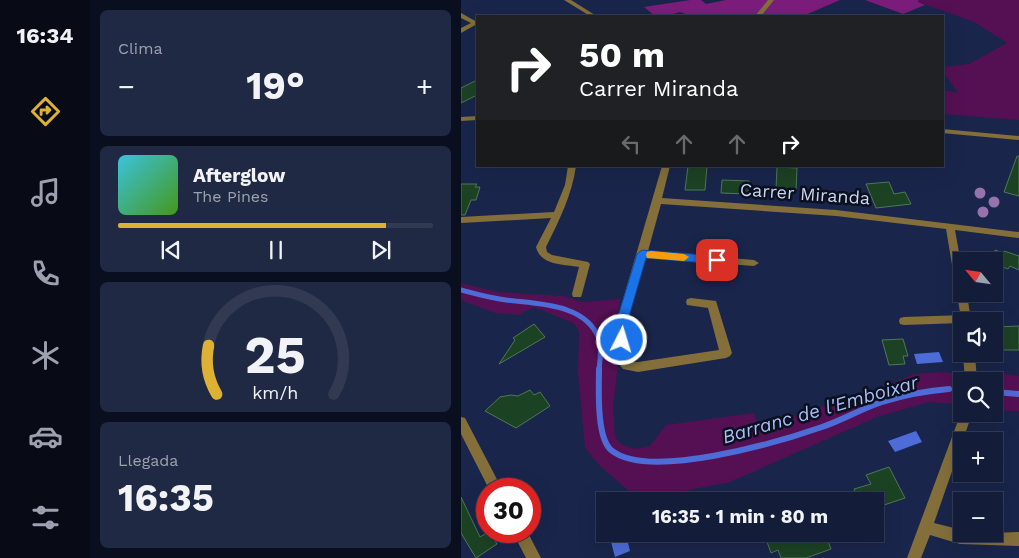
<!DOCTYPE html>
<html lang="es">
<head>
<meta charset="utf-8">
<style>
	body { margin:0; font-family:"Work Sans",sans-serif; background:#202943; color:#f1f3f6; height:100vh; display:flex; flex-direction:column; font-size:19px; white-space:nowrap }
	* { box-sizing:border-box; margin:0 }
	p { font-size:16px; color:#9da1ae }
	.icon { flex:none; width:28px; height:28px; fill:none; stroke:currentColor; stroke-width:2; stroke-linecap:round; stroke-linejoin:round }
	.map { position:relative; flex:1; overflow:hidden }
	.panel { display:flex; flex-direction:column; gap:10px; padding:10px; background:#0a0f1f; width:371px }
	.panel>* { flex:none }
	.top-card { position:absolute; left:15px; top:15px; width:468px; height:152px; border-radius:0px; box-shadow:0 5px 20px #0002,0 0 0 1px #323a53; background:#202124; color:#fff; overflow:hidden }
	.needle { width:32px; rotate:299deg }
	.tools { position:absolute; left:492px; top:252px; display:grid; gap:10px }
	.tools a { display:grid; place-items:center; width:50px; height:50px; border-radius:0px; background:#131c38; box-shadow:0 5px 20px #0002,0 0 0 1px #323a53; font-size:25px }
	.speed { position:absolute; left:15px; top:478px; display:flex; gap:10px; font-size:25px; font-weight:700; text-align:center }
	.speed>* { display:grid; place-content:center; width:65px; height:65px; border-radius:50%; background:#131c38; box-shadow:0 5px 20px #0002,0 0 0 1px #323a53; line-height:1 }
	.speed .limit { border:8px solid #d22; background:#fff; color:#111 }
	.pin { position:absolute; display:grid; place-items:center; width:42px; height:42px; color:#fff; margin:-21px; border-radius:10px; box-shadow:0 2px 8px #0006 }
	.me { position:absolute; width:55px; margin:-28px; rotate:5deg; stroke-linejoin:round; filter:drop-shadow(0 0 4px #0008) }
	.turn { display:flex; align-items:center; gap:18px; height:105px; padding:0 20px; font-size:22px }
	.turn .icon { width:65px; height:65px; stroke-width:2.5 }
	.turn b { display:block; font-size:35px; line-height:42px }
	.lanes { display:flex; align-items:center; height:48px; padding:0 20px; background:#0003; justify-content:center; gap:25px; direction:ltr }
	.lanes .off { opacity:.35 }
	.big { font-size:38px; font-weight:700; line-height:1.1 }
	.panel .tile { flex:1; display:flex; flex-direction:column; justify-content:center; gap:8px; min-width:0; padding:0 18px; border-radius:8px; background:#202943 }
	.panel .dial { align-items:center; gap:0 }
	.dial svg { height:130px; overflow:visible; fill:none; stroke:#323a53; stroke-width:7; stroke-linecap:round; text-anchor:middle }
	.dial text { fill:#f1f3f6; stroke:none }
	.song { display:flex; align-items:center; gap:15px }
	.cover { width:60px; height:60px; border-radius:8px; background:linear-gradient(135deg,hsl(190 70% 55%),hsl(100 70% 35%)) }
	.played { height:5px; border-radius:2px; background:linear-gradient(90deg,#ddb133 85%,#323a53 85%) }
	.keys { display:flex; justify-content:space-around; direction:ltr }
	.heat { display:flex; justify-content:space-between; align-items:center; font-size:28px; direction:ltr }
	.trip { position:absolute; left:135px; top:492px; width:288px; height:50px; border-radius:0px; background:#131c38; box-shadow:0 5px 20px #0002,0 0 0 1px #323a53; font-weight:700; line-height:50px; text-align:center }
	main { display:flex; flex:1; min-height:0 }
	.menu { display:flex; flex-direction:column; width:90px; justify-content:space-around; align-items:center; background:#080b16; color:#9da1ae }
	.menu .icon { width:35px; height:35px }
	.menu .current { color:#ddb133 }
	.menu b { font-size:22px; color:#f1f3f6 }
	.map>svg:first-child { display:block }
	.green { fill:#541053 }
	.forest { fill:#7c1d7b }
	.water { fill:#4d6cd7 }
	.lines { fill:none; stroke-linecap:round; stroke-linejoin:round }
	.stream-far1 { stroke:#4d6cd7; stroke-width:5 }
	.stream { stroke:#4d6cd7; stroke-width:6 }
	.building { fill:#1c4224; stroke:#4f7855 }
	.service { fill:#846f3b; fill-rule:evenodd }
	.minor { fill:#846f3b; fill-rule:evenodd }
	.tertiary { fill:#846f3b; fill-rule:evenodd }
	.tree { fill:#9674ab }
	.route { fill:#1a73e8; stroke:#114b97 }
	.slow { fill:#f59e0b }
	.labels { text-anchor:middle; stroke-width:5; stroke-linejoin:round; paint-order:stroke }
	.street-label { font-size:18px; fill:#cbd5ed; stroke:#0a1020 }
	.water-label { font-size:19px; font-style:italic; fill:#aabff4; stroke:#0a1020 }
</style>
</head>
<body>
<main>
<nav class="menu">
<b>16:34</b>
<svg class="icon current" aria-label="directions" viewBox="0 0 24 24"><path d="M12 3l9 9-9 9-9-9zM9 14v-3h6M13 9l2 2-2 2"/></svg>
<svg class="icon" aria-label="music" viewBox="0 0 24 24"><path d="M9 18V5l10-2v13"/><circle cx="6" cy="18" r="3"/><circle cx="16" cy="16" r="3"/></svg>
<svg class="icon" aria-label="phone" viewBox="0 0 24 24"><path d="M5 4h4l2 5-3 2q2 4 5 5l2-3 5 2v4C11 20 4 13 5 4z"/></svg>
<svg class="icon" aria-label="climate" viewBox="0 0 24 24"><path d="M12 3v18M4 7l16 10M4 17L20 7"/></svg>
<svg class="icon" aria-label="car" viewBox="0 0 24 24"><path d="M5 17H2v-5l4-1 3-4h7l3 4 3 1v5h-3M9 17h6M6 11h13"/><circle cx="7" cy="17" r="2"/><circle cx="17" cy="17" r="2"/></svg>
<svg class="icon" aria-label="filters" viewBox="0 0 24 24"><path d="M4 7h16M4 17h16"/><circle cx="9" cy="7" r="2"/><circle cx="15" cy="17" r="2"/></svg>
</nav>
<section class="panel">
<div class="tile"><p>Clima</p>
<div class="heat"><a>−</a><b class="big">19°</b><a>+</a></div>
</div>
<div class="tile">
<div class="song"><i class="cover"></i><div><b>Afterglow</b><p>The Pines</p></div></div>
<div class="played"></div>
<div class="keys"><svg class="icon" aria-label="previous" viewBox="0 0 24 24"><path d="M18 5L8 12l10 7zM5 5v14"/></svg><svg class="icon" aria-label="pause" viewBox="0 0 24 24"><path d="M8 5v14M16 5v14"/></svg><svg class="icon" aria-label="next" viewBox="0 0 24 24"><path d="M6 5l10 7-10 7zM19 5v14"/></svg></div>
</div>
<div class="tile dial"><svg viewBox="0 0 100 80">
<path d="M14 69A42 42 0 1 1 86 69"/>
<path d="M14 69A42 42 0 0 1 9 39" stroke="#ddb133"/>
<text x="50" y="56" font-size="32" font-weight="700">25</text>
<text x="50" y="72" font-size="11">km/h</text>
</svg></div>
<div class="tile"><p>Llegada</p><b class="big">16:35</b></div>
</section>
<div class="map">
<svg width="558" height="558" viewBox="0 0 558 558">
	<rect width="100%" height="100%" fill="#19254b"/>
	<g class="green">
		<polygon points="457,0 558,0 558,120 481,114 481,90 497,93 481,71 481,67 508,64 546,43 513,22 457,2"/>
		<path d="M0,283l36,9 66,4 19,6 38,-3 -4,31 -1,24 3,11 -5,42 2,31c11,12 20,12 35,8l16,-21 88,-12 4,14 121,-38 35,-15 29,-2 15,2 -5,30 -24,-2 -52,15 -147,65 -91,18 -39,-34 -15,-18 -7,-76 1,-41 -6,-8 -39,-16 -15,8 -24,-2 -34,-13z"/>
		<polygon points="535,373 558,376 558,411 535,410"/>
	</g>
	<g class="forest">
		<polygon points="229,0 240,0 245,4 265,0 379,0 342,16 230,16 219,12 205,16 194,16 183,7"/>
		<polygon points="404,0 457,0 457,2 464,5 442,14"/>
	</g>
	<g class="water">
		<polygon points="478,352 482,362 456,364 453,354"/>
		<polygon points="455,431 461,442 434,452 427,441"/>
		<polygon points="148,534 165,534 169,551 154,557"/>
	</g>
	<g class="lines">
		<path class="stream-far1" d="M0,290c15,4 29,8 45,10 31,4 80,3 93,39 3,9 1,22 0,31"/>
		<g class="stream">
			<path d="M138,369c0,18 -3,68 12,81 37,31 168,-8 211,-23 20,-7 39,-18 60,-25 22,-7 44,-11 67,-13"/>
			<polyline points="534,392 558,394"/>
		</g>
	</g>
	<g class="building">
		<polygon points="16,80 16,95 0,103 0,88"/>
		<polygon points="556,156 558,156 558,196 543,192"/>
		<polygon points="227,166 246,166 244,190 224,190"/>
		<polygon points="316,167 336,168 335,190 315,189"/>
		<polygon points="261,180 288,181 287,194 260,193"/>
		<polygon points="428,182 433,194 444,192 450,204 415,208 405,184"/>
		<polygon points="0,184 16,184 14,187 19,187 15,200 10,200 4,215 0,215"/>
		<polygon points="534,250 542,253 543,251 558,256 558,270 549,266 547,269 534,264"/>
		<polygon points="73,324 84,337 38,364 54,340 52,338"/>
		<polygon points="558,326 558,350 543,350 534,327"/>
		<polygon points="442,339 447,356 442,356 444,364 428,365 421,340"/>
		<polygon points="69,390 73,395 79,392 89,406 55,428 24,411 39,397 50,395 57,396"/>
		<polygon points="428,467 444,498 414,508 414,501 398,501 393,489 410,484 405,475"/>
		<polygon points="0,497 19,537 29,531 36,544 15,558 0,533"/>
		<polygon points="319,534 364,534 370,549 345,558 320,558 317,550 310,553 305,539"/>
	</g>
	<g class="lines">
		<g class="service">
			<polygon points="307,0 313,0 300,16 294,16"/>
			<polygon points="504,315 508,316 509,319 508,321 501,321 501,323 443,325 439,324 438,321 439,318 443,317"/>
			<polygon points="0,417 4,418 41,489 28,489 0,434"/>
			<polygon points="51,531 66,531 80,558 65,558"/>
		</g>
		<g class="minor">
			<polygon points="103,0 110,0 134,15 129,16"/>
			<polygon points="0,13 16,22 16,24 0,33 0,28 10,23 0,18"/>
			<path d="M107,166h8c-4,29 -17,55 -30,81l1,5 5,3 36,7 2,2 -8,30 -1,3h-8l-1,-3 7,-27c-16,-3 -38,-1 -43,-20l15,-29 -90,5v-6l93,-5 11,-27z"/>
			<polygon points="201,166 209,166 201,198 375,210 558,232 558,238 494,230 501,269 501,294 506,294 510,321 501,321 501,324 485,229 375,216 200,204 187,251 293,260 298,263 293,266 185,258 168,313 166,359 169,362 177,362 258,350 247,308 226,305 225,302 226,299 230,298 255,301 271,353 269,356 265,358 177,372 162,369 155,361 154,354 158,313"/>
			<polygon points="502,354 514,354 516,381 504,381"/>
			<polygon points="501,410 501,414 511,414 473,523 501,530 501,534 558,532 558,546 499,544 469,535 460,558 446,558"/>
		</g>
		<g class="tertiary">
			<polygon points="16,116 16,120 0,121 0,117"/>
			<polygon points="481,129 558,136 558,140 481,133"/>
		</g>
	</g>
	<g class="tree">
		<circle cx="519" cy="193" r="5.5"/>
		<circle cx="533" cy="202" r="5.5"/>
		<circle cx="522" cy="212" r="5.5"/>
	</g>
	<polygon class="route" points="181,250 256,256 261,260 256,264 185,258 169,313 167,340 165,344 157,344 155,340 158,313 176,254"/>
	<polygon class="slow" points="190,251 223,254 228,257 223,261 186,258 185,255 186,252"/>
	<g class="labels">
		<g class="street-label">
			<text transform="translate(344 194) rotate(4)" y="6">Carrer Miranda</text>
		</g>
		<g class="water-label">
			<text transform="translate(359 409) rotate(-16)" y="7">Barranc de l'Emboixar</text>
		</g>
	</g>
</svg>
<div class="tools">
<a><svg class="needle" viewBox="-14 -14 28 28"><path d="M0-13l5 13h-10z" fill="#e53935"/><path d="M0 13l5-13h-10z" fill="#9da1ae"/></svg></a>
<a><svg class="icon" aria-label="sound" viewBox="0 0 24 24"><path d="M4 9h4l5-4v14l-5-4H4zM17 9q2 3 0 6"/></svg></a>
<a><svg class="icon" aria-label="search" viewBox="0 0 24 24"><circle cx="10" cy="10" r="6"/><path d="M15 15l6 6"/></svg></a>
<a>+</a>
<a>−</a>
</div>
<div class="speed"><div class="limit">30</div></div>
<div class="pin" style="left:256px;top:260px;background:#d93025"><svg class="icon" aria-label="arrive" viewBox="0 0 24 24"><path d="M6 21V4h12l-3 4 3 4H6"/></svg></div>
<svg class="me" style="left:161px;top:340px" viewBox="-20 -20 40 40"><circle r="17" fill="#1a73e8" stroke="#fff" stroke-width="3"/><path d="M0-11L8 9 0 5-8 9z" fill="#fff"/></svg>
<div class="trip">16:35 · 1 min · 80 m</div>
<div class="top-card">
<div class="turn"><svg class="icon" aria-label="right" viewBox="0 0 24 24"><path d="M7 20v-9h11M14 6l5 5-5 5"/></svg><div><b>50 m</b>Carrer Miranda</div></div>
<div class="lanes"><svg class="icon off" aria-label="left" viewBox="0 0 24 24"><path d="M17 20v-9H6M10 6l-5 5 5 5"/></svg><svg class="icon off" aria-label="ahead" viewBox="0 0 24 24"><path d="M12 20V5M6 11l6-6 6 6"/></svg><svg class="icon off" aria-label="ahead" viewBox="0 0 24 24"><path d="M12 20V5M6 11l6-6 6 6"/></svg><svg class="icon" aria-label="right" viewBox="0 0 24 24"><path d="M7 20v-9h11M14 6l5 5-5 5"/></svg></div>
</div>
</div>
</main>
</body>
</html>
